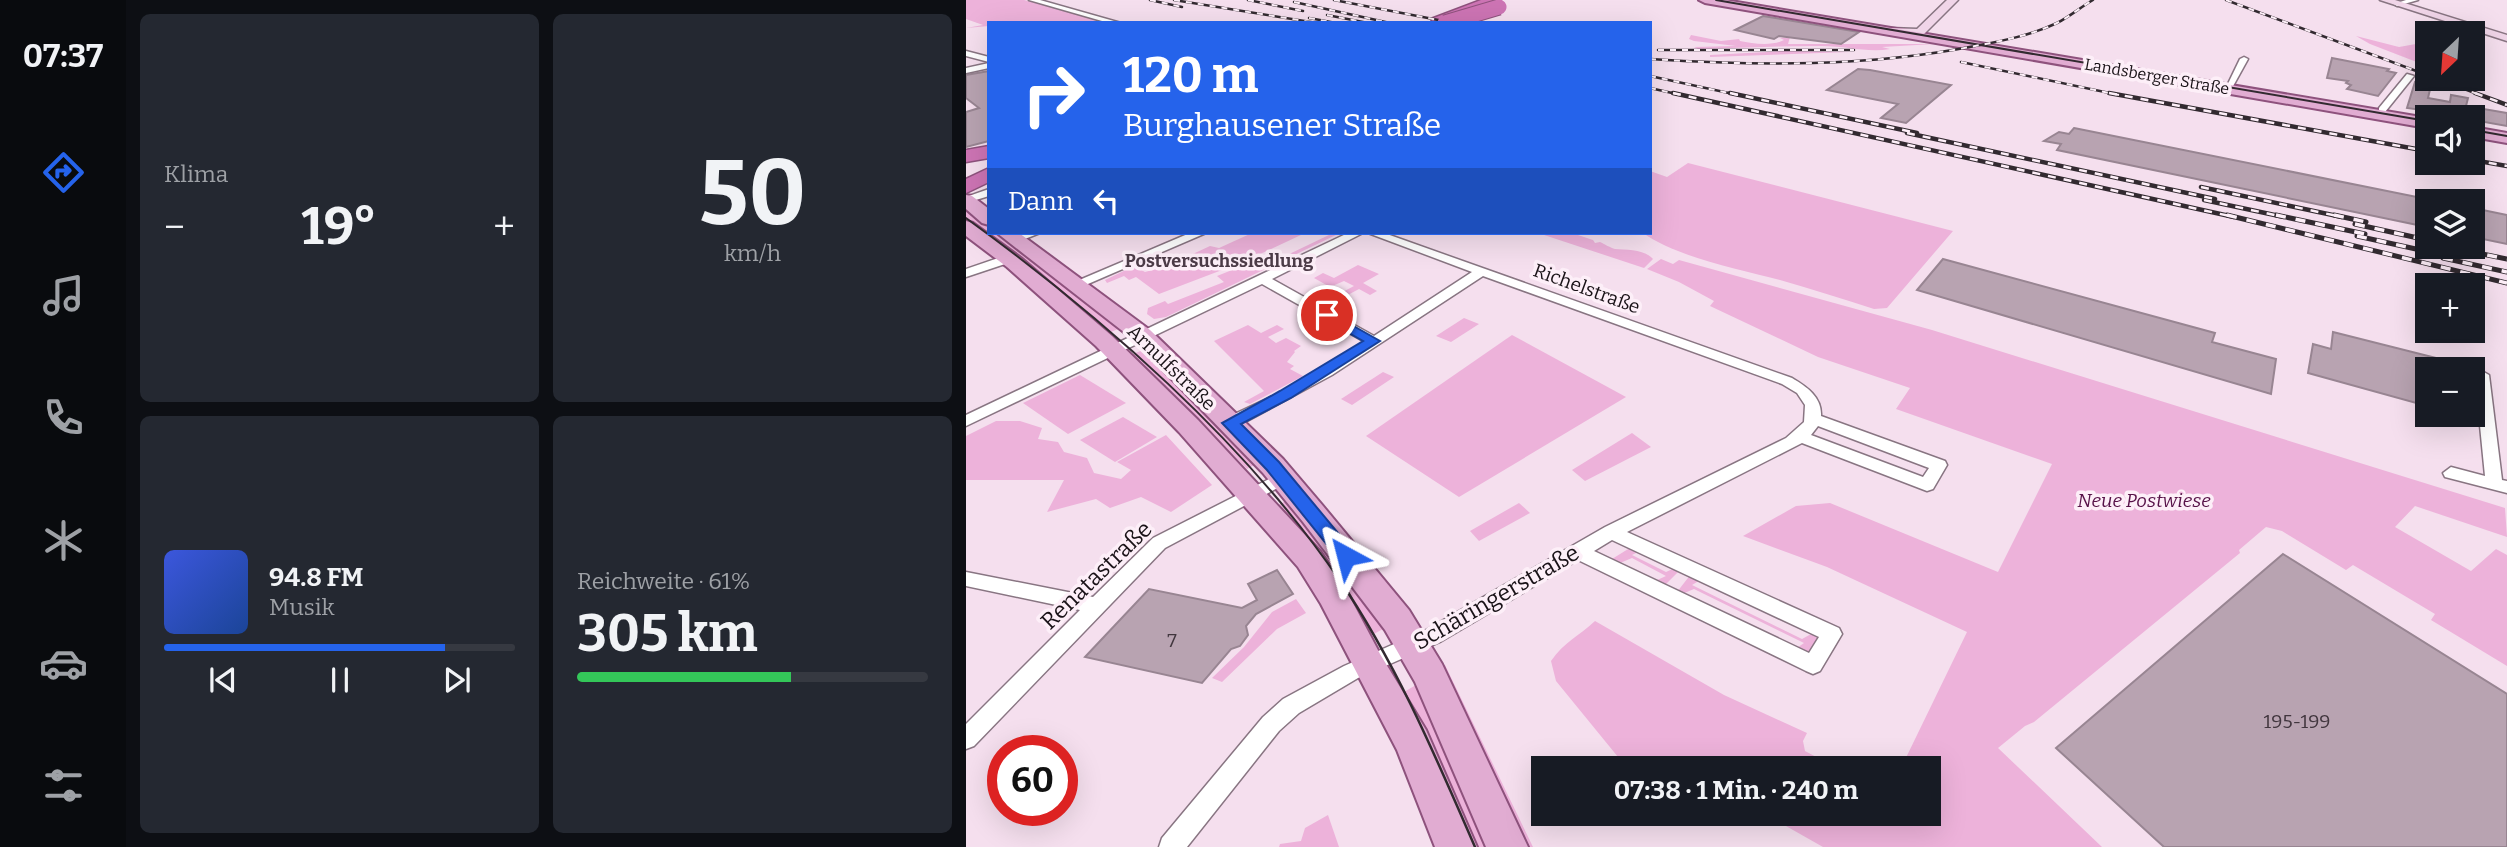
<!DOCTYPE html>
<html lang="de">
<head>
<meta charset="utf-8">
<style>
	body { margin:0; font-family:Bitter,serif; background:#242831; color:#f1f3f6; height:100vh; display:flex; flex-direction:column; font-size:26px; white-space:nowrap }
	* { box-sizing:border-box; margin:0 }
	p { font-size:23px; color:#9ea1a6 }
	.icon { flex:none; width:38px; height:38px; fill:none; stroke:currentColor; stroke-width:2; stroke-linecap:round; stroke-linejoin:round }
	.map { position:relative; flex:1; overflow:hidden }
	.panel { display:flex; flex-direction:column; gap:14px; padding:14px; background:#0d0f14; width:840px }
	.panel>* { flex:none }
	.guide { position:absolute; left:21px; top:21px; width:665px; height:214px; border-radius:0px; box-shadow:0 7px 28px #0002; background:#2563eb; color:#fff; overflow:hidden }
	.needle { width:46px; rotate:205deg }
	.tools { position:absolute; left:1449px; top:21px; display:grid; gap:14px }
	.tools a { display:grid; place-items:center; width:70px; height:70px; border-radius:0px; background:#171b24; box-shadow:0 7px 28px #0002; font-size:35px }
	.speed { position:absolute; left:21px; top:735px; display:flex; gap:14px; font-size:35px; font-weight:700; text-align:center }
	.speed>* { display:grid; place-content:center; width:91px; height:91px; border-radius:50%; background:#171b24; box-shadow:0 7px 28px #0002; line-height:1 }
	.speed .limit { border:10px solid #d22; background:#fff; color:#111 }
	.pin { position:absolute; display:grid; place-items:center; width:60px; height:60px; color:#fff; margin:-30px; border:4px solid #fff; border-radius:50%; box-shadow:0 2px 7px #0007 }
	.me { position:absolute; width:77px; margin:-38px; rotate:322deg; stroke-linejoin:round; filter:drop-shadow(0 0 5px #0008) }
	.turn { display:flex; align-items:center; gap:24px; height:147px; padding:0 21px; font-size:32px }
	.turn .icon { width:91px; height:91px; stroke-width:2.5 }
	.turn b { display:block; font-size:49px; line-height:60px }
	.then { display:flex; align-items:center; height:66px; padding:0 21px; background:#0003; gap:14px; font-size:26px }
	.big { font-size:52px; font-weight:700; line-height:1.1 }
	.panel .tile { flex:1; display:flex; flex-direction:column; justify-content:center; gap:10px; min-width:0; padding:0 24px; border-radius:10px; background:#242831 }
	.panel .dial { align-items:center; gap:0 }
	.dial b { font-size:91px; line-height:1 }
	.song { display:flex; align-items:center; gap:21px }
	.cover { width:84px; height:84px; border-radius:10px; background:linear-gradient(135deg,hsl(230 70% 55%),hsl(220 70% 35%)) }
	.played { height:7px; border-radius:4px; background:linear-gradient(90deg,#2563eb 80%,#363941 80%) }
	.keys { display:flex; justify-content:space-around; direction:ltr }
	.heat { display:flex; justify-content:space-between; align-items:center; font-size:38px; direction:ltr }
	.charge { height:10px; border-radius:5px; background:linear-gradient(90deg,#34c759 61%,#363941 0) }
	.panel .tiles { flex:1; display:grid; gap:14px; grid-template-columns:repeat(2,1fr) }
	.trip { position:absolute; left:565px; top:756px; width:410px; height:70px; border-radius:0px; background:#171b24; box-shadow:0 7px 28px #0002; font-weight:700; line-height:70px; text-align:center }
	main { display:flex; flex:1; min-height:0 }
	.dock { display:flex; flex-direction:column; width:126px; justify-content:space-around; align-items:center; background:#090b0e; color:#9ea1a6 }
	.dock .icon { width:49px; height:49px }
	.dock .active { color:#2563eb }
	.dock b { font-size:32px; color:#f1f3f6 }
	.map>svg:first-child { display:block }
	.green { fill:#edb2da }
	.building { fill:#b8a3b1; stroke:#988592; stroke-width:2 }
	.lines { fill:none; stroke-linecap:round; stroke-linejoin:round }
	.street-casing { stroke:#887582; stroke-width:3 }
	.secondary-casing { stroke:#887582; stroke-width:3 }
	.primary-casing { stroke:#8e527d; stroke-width:4 }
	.highway-casing { stroke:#8e527d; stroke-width:3 }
	.street { fill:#fff; fill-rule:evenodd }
	.secondary { fill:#f0d5e8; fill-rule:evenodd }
	.primary { fill:#e1acd2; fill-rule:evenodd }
	.highway { fill:#cd74b4; fill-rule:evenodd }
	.tram-far1 { stroke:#322a30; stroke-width:2 }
	.tram { stroke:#322a30; stroke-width:2.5 }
	.rail-far2-casing { stroke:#322a30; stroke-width:2.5 }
	.rail-far1-casing { stroke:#322a30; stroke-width:4.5 }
	.rail-casing { stroke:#322a30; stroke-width:5 }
	.rail-far2 { stroke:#fdeff8; stroke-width:2; stroke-dasharray:6; stroke-linecap:butt }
	.rail-far1 { stroke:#fdeff8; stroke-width:2.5; stroke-dasharray:8; stroke-linecap:butt }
	.rail { stroke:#fdeff8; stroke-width:3.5; stroke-dasharray:10; stroke-linecap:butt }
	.highway-bridge-casing { stroke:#8e527d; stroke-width:17; stroke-linecap:butt }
	.highway-bridge { stroke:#cd74b4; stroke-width:15 }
	.route { fill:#2563eb; stroke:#184099; stroke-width:2 }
	.labels { text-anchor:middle; stroke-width:7; stroke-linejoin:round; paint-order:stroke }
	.far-street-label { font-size:16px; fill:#191217; stroke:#fdeff8 }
	.far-neighbourhood-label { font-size:18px; font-weight:bold; fill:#4d3c48; stroke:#fdeff8 }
	.street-label { font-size:19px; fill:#191217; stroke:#fdeff8 }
	.park-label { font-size:19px; font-style:italic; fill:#571248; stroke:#fdeff8 }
	.near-number-label { font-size:19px; fill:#41363e }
	.near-street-label { font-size:23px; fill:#191217; stroke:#fdeff8 }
</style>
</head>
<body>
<main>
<nav class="dock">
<b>07:37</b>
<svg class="icon active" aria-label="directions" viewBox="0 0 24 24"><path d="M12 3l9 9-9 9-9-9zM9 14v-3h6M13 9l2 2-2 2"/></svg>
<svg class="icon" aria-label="music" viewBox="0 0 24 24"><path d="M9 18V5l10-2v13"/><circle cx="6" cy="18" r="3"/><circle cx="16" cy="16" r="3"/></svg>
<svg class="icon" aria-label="phone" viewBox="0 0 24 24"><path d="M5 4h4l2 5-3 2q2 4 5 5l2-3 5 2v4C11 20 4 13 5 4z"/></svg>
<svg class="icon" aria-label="climate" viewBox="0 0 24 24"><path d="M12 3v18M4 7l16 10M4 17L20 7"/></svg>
<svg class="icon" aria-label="car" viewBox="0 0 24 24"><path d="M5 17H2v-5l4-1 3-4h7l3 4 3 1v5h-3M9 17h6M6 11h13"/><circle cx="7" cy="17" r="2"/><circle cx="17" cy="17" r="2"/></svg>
<svg class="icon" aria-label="filters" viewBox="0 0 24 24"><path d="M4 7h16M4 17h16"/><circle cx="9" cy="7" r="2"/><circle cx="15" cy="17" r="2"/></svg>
</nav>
<section class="panel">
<div class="tiles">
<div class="tile"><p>Klima</p>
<div class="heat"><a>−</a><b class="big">19°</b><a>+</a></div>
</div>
<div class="tile dial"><b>50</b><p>km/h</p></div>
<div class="tile">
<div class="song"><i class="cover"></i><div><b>94.8 FM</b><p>Musik</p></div></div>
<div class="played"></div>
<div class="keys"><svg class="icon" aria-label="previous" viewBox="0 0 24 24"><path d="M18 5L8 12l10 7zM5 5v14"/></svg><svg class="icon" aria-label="pause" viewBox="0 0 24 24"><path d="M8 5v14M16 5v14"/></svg><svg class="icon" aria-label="next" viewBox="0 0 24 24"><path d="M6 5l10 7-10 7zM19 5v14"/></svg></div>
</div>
<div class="tile"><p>Reichweite · 61%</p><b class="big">305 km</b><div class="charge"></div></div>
</div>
</section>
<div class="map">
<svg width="1541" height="847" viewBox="0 0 1541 847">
	<rect width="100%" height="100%" fill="#f5dfee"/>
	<g class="green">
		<polygon points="0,0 58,0 145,22 23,23 23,26 0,28 17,25 0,19"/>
		<path d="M725,35l30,6 18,-2 1,2c13,3 34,5 44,-1l-4,-2 10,-1 -2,7h146l-52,3 8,2c-22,4 -44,-3 -68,-3 -41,0 -83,2 -124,3l-4,-2 42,-1 -42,-5 -5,-2z"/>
		<polygon points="1390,36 1433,47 1461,42 1461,66 1404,44"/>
		<polygon points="818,51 883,52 744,57 744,55"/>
		<path d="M722,163l265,68 -66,77 -13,1c-31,-10 -62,-20 -94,-29 -42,-11 -101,-22 -137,-47h7v-62l17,6z"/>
		<polygon points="0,211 23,225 23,233 32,233 45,242 157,327 140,334 100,296 0,222"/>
		<polygon points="286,233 328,233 335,235 277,262 193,294 170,277 163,280 158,276 141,283 139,280 168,266 179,272 201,266 244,246 253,248"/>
		<polygon points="363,233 372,234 200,317 188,319 181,314 182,308 199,301 202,304 258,282 251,276 281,264 292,269 365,234"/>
		<path d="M572,233h34l21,7 2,3 5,-1c4,2 11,6 15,7 12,1 29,0 38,10l-9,9z"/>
		<polygon points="695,259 707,264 713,260 966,330 1539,508 1541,537 1449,506 1429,527 1505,571 1530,549 1541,555 1541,666 1465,620 1469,614 1387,565 1380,570 1316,531 1300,527 1273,550 1274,553 1068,722 1059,726 1032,748 1136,847 857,847 799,814 962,814 962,768 935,768 1001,632 861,567 777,536 830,506 864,503 1032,572 1086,464 930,409 944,388 852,357 744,306 748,301 713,282 681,269"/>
		<polygon points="392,265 413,274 397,283 411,291 404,295 393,289 378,297 373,294 388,286 378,281 364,287 348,278 357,273 368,278"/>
		<polygon points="498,318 513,324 485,342 470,336"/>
		<polygon points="282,325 295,333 311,325 318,329 302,337 310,343 320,338 335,346 328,351 329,352 321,362 328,366 324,369 337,376 284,404 278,402 298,391 248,341"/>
		<polygon points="546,335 660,397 493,497 400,436"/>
		<polygon points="179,349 292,463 281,469 246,433 241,435 224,413 165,355"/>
		<polygon points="417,372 428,377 386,405 375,399"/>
		<polygon points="114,375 160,403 102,434 57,403"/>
		<polygon points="157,417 191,437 149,462 114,440"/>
		<polygon points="30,421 54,421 76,428 72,439 92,442 98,452 121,458 128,473 155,479 165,470 151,462 200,435 246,485 205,512 175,497 144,508 130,499 81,512 98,480 0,480 0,436"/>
		<polygon points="666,433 685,447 619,481 606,470"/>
		<polygon points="328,497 419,628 402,637 308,507"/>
		<polygon points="553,503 564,513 513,541 504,531"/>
		<polygon points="667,546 676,550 666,555 700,572 711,567 714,570 699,585 689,581 700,576 666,558 654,563 646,559"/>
		<polygon points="725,574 736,579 726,585 836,639 847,633 854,641 845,653 828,650 838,643 728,589 716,594 711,592"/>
		<polygon points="330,599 340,613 311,629 256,682 246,678 278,647 306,612"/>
		<path d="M629,621l129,74 83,38 -4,8 2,10 32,17h-210l-71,-87 -5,-20c13,-19 28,-25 44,-40z"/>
		<polygon points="479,665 567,847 558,847 472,668"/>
		<polygon points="455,677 526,847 501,847 428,691 435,688 438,692 450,685 448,681"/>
		<polygon points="362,815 373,847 313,847 314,844 335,841 339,828"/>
	</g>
	<g class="building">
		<polygon points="797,16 893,32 875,44 813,36 808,39 769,30"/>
		<polygon points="1366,58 1423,69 1421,71 1430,73 1412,96 1381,89 1385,85 1380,83 1382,81 1361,78"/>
		<polygon points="892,69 904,70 985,85 940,123 915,118 932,104 861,90"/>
		<polygon points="23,71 23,141 0,147 0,112 13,108 0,98 0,75"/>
		<polygon points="1449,82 1465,85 1462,98 1484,102 1485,95 1502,98 1500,106 1541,113 1541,126 1507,120 1507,117 1441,108"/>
		<polygon points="1108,128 1461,199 1461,227 1091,150 1095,144 1078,141 1093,132 1103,134"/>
		<polygon points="1507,208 1541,215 1541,244 1507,237"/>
		<polygon points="977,259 1249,333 1246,342 1310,359 1305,394 951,290"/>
		<polygon points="1367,332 1498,365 1498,369 1461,369 1461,406 1342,373 1347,344 1365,349"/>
		<polygon points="1317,554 1541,694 1541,847 1198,847 1090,748"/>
		<polygon points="311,570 327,594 290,614 280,626 282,635 274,646 265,649 236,683 119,657 183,589 276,608 291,600 282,584"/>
	</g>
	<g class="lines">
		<g class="street-casing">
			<g id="street">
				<polygon points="63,0 74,0 155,23 143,23"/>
				<polygon points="1440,0 1452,0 1431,6 1428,4"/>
				<polygon points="0,51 23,57 23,62 0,56"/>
				<polygon points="1278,57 1282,59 1266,88 1259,90 1274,59"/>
				<polygon points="23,63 23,68 0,73 0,68"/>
				<polygon points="1441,74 1448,76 1419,112 1413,112 1413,108"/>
				<polygon points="23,189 23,196 0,203 0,197"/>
				<polygon points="57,233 74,233 49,243 43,239"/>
				<polygon points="224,233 240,233 115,287 110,288 104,284"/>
				<path d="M382,233h15l-91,46 102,57 98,-64 -104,-39h16l408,145c15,9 30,19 29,38l124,45 2,4 -14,24 -6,2 -125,-48 -175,89 212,96 3,6 -22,37 -7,3 -7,-3 -228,-111 -138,82 -82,36 -59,35 -20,18 -92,116h-28l3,-9 101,-121 20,-18 61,-33 82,-36 179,-103 181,-89 18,-16 1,-17 -8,-12 -15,-9 -299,-108 -151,99 -96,52 -6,1 -8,-5 2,-4 66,-31 75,-46 -103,-58 -296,142v-11zM852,426l111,42 -6,9 -112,-42zM646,540l207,97 -10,16 -215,-102z"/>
				<polygon points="44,254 48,255 48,261 0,277 0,269"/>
				<polygon points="1516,371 1523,375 1536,480 1541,481 1541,493 1479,477 1477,473 1485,467 1519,476 1509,375"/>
				<polygon points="317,472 323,474 325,478 323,482 199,548 8,746 0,749 0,724 114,610 0,586 0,572 127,597 187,538"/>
			</g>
		</g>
		<g class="secondary-casing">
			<g id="secondary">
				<polygon points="981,0 992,0 958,34 924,34 919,31 924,28 951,29"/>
				<polygon points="1414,0 1429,0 1541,35 1541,41"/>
			</g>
		</g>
		<g class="primary-casing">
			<g id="primary">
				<polygon points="733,0 759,0 1461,118 1461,128 739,3"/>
				<polygon points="1507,127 1541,133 1541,143 1507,137"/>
				<polygon points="0,195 6,196 23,209 23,225 16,223 0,209"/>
				<polygon points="0,221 7,223 55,258 146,336 232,420 354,551 379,588 414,654 460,730 511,847 469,847 431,750 355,604 332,567 213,432 130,346 41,267 0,236"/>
				<polygon points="31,233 53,233 184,330 317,459 357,506 443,610 476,664 562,847 520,847 449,682 419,630 337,522 297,473 168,340"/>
			</g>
		</g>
		<g class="highway-casing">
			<g id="highway">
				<polygon points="515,0 533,0 477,22 467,22 465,19"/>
				<polygon points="23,146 23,158 0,162 0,150"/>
				<polygon points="23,168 23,182 0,193 0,179"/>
			</g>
		</g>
		<use href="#street" class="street"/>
		<use href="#secondary" class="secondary"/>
		<use href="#primary" class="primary"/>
		<use href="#highway" class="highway"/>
		<g class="tram-far1">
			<polyline points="750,0 1461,121"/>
			<polyline points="1507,130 1541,136"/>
			<path d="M0,218c135,98 280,224 374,363"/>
		</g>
		<path class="tram" d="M373,579c57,84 96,176 136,268"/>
		<g class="rail-far2-casing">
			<g id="rail-far2">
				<polyline points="184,0 216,7"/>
				<polyline points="208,0 351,23"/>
				<polyline points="282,0 337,11"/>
				<polyline points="368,0 488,23"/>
				<polyline points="1260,0 1461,75"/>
				<polyline points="328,2 424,23"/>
				<polyline points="361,15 402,23"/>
				<polyline points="343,18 370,23"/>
				<polyline points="692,50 888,50"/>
				<path d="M684,59c108,7 218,8 325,-13 27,-5 57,-11 82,-23 12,-6 24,-16 36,-23"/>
				<polyline points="995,62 1153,95"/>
				<polyline points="684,76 772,95"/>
				<polyline points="1472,79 1514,95"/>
				<polyline points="684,88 715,95"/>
			</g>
		</g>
		<g class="rail-far1-casing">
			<g id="rail-far1">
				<polyline points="707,93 1268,217"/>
				<polyline points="764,93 951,133"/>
				<polyline points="1143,93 1461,151"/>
				<polyline points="1509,93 1541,105"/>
				<polyline points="941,133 1249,199"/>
				<polyline points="1507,160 1541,166"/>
				<polyline points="1235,187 1376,217"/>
				<polyline points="1238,200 1318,217"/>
			</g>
		</g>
		<g class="rail-casing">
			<g id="rail">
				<polyline points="1261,215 1541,283"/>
				<polyline points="1310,215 1399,234"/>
				<polyline points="1368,215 1400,222"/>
				<polyline points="1389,224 1461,240"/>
				<polyline points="1391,236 1486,257"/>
				<polyline points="1482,247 1541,259"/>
				<polyline points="1477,258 1541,272"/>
			</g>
		</g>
		<use href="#rail-far2" class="rail-far2"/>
		<use href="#rail-far1" class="rail-far1"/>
		<use href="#rail" class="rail"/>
		<g class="highway-bridge-casing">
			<polyline id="highway-bridge" points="479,23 533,7"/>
		</g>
		<use href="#highway-bridge" class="highway-bridge"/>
	</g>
	<polygon class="route" points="361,311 414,341 325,398 275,424 313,462 387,551 390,556 387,561 374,561 301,470 256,423 314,391 397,341 356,318 356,312"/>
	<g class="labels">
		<g class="far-street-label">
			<text transform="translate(1191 76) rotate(10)" y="6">Landsberger Straße</text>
		</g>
		<g class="far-neighbourhood-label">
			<text x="253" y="267">Postversuchssiedlung</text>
		</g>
		<g class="street-label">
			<text transform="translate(621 288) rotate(20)" y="7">Richelstraße</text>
			<text transform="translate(206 367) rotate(44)" y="7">Arnulfstraße</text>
		</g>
		<g class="park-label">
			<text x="1178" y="507">Neue Postwiese</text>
		</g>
		<g class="near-number-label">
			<text x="206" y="647">7</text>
			<text x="1331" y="728">195-199</text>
		</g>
		<g class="near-street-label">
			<text transform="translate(130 575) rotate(-44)" y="8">Renatastraße</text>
			<text transform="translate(530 597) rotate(-30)" y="8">Schäringerstraße</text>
		</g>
	</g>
</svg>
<div class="tools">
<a><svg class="needle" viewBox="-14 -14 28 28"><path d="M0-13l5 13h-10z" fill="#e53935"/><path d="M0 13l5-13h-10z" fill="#9ea1a6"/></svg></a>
<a><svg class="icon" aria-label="sound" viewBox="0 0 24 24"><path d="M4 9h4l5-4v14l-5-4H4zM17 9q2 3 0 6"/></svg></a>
<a><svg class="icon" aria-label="layers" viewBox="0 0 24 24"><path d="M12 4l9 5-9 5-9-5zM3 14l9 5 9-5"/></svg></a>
<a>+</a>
<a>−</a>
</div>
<div class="speed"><div class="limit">60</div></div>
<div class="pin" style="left:361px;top:315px;background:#d93025"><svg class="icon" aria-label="arrive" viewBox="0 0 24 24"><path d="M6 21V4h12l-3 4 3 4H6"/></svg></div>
<svg class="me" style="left:380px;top:556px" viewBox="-20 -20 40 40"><path d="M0-17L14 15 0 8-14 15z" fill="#2563eb" stroke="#fff" stroke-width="4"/></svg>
<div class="trip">07:38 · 1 Min. · 240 m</div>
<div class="guide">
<div class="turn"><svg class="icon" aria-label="right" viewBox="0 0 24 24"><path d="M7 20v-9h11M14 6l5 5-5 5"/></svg><div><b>120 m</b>Burghausener Straße</div></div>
<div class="then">Dann<svg class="icon" aria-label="left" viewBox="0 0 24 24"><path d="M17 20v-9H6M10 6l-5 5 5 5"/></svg></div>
</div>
</div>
</main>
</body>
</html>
